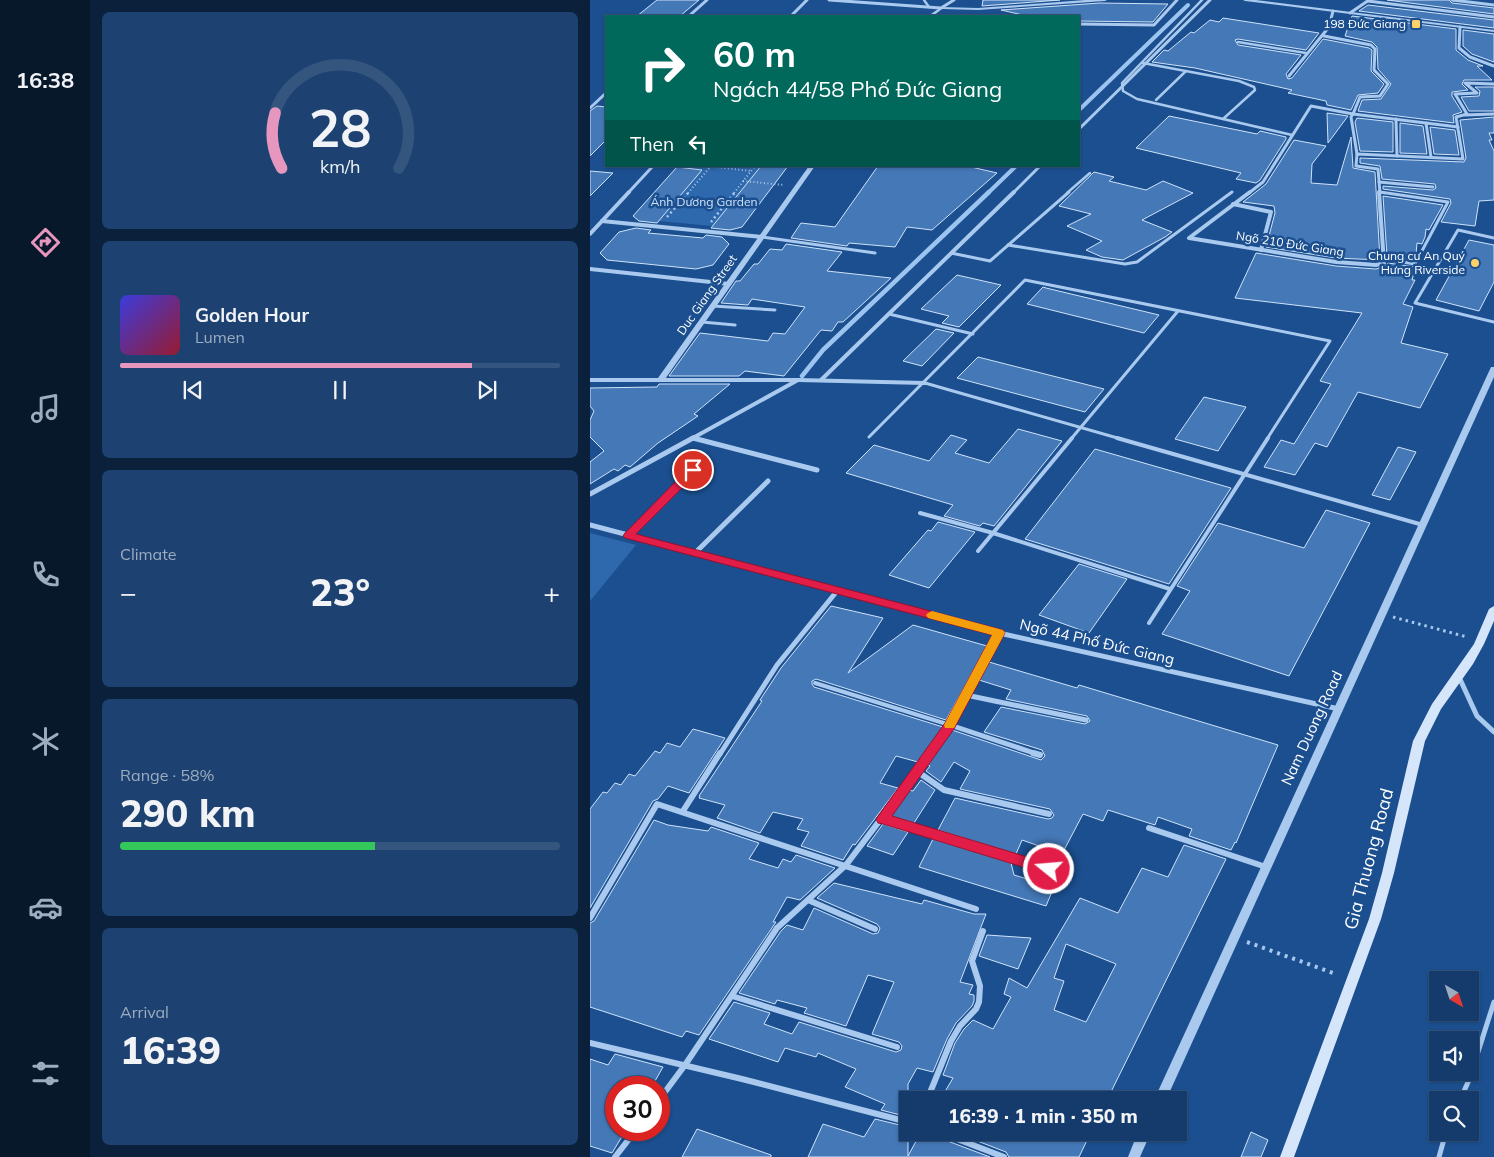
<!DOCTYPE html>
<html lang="en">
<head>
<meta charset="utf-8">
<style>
	body { margin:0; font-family:Mulish,sans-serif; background:#1d4271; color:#f1f3f6; height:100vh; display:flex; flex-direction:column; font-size:19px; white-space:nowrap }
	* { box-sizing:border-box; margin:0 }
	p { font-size:16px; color:#9dadc1 }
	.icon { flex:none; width:28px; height:28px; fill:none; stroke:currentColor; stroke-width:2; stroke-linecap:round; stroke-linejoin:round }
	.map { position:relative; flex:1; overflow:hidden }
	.drawer { display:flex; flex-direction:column; gap:12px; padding:12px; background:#0b203b; width:500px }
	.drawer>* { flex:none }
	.hud { position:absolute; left:15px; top:15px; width:475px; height:152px; border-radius:0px; box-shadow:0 1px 4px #0004,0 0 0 1px #33557e; background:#00695c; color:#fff; overflow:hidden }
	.needle { width:32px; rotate:141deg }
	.fabs { position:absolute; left:839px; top:971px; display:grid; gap:10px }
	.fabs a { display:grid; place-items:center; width:50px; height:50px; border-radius:0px; background:#143b6b; box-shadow:0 1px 4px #0004,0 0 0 1px #33557e; font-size:25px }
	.speed { position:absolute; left:15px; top:1076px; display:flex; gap:10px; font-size:25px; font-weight:700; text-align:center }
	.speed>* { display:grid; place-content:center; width:65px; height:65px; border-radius:50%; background:#143b6b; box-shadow:0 1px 4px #0004,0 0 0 1px #33557e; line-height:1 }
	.speed .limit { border:8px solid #d22; background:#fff; color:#111 }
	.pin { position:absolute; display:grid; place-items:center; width:42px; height:42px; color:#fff; margin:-21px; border:2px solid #fff; border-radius:50%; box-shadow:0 1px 5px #0007 }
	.me { position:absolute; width:55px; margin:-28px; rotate:287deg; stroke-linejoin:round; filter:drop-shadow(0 0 4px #0008) }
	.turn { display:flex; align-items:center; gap:18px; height:105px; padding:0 25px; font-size:22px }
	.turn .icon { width:65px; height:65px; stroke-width:2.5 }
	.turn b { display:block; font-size:35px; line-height:42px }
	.then { display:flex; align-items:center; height:48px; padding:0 25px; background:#0003; gap:10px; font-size:19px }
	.big { font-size:38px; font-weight:800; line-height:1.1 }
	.drawer .widget { flex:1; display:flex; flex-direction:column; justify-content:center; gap:8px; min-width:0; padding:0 18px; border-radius:8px; background:#1d4271 }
	.drawer .dial { align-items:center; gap:0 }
	.dial svg { height:130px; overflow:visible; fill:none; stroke:#33557e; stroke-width:7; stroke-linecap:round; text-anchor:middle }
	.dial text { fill:#f1f3f6; stroke:none }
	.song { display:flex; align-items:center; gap:15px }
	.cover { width:60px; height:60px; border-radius:8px; background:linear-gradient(135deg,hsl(240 70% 55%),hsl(350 70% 35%)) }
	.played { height:5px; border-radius:2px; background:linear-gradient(90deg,#e797bd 80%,#33557e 80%) }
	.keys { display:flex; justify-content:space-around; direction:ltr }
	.heat { display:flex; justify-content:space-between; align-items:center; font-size:28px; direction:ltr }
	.charge { height:8px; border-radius:4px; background:linear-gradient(90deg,#34c759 58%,#33557e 0) }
	.trip { position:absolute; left:309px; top:1091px; width:288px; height:50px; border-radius:0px; background:#143b6b; box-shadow:0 1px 4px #0004,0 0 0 1px #33557e; font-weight:800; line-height:50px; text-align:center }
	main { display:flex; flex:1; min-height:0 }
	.dock { display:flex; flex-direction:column; width:90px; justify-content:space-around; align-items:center; background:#08182b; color:#9dadc1 }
	.dock .icon { width:35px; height:35px }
	.dock .active { color:#e797bd }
	.dock b { font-size:22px; color:#f1f3f6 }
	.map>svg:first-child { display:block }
	.green { fill:#2e69ad }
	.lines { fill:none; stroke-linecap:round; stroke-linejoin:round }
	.stream-far1 { stroke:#9cc4f0; stroke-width:4 }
	.stream { stroke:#9cc4f0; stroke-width:4.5 }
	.building { fill:#4478b7; stroke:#cfe3fa; fill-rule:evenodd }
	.path-far3 { stroke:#a9c9ee; stroke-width:2; stroke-dasharray:1 2.5; stroke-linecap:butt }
	.path-far2 { stroke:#a9c9ee; stroke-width:2.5; stroke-dasharray:2 3; stroke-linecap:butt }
	.path-far1 { stroke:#a9c9ee; stroke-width:3; stroke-dasharray:2.5 4; stroke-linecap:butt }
	.path { stroke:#a9c9ee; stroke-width:4; stroke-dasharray:3 5; stroke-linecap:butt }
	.service-far3 { stroke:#a9c9ee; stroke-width:2.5 }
	.service-far2 { stroke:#a9c9ee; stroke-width:3 }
	.service-far1 { stroke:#a9c9ee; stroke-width:4 }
	.service { stroke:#a9c9ee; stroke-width:5 }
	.minor-far3 { stroke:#a9c9ee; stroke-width:3 }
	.minor-far2 { stroke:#a9c9ee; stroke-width:4 }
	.minor-far1 { stroke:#a9c9ee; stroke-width:5 }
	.minor { stroke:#a9c9ee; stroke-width:6 }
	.tertiary { fill:#a9c9ee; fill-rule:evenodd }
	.secondary { fill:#d6e6fa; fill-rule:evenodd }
	.route { fill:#e11d48; stroke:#92132f }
	.slow { fill:#f59e0b }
	.poi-dot { fill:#ffd166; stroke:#1b4f8f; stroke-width:2 }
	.labels { text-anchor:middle; stroke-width:5; stroke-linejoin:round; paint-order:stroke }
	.far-poi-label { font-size:12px; fill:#fff; stroke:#1b4f8f; text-anchor:end }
	.far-park-label { font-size:12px; fill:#cfe3fa; stroke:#1b4f8f }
	.far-street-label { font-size:12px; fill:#fff; stroke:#1b4f8f }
	.street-label { font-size:15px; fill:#fff; stroke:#1b4f8f }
	.near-street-label { font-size:18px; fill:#fff; stroke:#1b4f8f }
</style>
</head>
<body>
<main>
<nav class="dock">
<b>16:38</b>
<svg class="icon active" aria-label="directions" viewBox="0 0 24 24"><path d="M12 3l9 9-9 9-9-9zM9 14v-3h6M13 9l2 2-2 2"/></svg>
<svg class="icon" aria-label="music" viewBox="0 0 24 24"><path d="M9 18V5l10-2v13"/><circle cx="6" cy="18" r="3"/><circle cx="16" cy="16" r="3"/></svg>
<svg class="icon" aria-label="phone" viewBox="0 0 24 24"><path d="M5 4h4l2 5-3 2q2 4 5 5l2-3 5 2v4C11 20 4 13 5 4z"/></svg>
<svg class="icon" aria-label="climate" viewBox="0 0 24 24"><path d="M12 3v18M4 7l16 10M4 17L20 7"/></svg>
<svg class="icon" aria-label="car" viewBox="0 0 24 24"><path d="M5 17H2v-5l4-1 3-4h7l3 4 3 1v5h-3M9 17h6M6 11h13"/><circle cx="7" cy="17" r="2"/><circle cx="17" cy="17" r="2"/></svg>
<svg class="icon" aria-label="filters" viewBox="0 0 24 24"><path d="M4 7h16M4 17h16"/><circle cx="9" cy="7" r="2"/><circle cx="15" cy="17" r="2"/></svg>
</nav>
<section class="drawer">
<div class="widget dial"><svg viewBox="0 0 100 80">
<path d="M14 69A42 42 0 1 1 86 69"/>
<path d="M14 69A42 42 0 0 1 10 35" stroke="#e797bd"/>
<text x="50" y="56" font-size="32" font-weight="700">28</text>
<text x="50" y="72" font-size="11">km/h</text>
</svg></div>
<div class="widget">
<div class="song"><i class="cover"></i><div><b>Golden Hour</b><p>Lumen</p></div></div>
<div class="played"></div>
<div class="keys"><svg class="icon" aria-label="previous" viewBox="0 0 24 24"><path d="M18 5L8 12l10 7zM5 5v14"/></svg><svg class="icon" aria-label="pause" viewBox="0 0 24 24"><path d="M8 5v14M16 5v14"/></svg><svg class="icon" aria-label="next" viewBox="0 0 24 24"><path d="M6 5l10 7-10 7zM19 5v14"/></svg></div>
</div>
<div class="widget"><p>Climate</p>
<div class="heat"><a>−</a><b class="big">23°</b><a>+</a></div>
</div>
<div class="widget"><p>Range · 58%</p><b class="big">290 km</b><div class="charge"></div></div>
<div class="widget"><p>Arrival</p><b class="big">16:39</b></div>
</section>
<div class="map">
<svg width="904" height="1157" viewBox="0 0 904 1157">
	<rect width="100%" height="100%" fill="#1b4f8f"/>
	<g class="green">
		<polygon points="88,166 171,166 123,226 68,221 112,170 87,167"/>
		<polygon points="0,533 46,545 0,601"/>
	</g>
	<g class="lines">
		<g class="stream-far1">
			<polyline points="489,110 598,5"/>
			<polyline points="398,193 426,166"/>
		</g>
		<polyline class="stream" points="212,376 233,350 399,192"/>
	</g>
	<g class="building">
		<polygon points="67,0 109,0 90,16 47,16"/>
		<polygon points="393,0 470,0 392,6"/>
		<polygon points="797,0 859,0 862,3 904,8 904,14"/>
		<polygon points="510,3 578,4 563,22 489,21 489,16 437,16 411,10"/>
		<polygon points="778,5 904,20 904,28 769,11"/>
		<polygon points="762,16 866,29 866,50 878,60 893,66 887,66 902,80 874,80 872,84 878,90 862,92 862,96 872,112 863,115 864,123 768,111 772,100 791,99 801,84 788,69 787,47 782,42 755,36"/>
		<polygon points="633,18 729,33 716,50 648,39 645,40 648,45 711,55 696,74 698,79 702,78 733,39 779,48 782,50 781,71 794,84 788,93 768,95 761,110 737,105 736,101 698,93 702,90 605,68 562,62 574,50 578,51 601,32 604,33 620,20 629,22"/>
		<polygon points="873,30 904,34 904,62 882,54 873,46"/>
		<polygon points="885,87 904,87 904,111 879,111 871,97 889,96 890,91"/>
		<polygon points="7,106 16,107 16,140 0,156 0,111"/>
		<polygon points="737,113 758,116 738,143"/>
		<polygon points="579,116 667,134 670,131 696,137 696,139 670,180 666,183 646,179 651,173 546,148"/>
		<polygon points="904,117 904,133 899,133 902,140 899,140 904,151 904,200 889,201 885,226 851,222 861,203 860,199 793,189 793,186 843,190 846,188 845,184 792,179 790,166 770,163 770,158 874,162 876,158 870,120"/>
		<polygon points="767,118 803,122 803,152 770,151 765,122"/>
		<polygon points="810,123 833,126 837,154 810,153"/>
		<polygon points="840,127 865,130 869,155 844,154"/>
		<polygon points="761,137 763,168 785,172 790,260 746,258 676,247 685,213 684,206 653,202 676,184 704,140 736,146 722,164 721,183 747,185"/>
		<polygon points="171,166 198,166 152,227 140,230 121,228"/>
		<polygon points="288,166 377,166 407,173 342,230 317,227 305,247 259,243 257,246 201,238 211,223 245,227"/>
		<polygon points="87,167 112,170 67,223 49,221 43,216"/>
		<polygon points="0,171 23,173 0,196"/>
		<polygon points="504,172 524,177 519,181 556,190 573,181 603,193 552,220 582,232 575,237 533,260 512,257 496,250 512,241 477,226 501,214 469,206"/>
		<polygon points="793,196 853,205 839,230 836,229 835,237 832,244 827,243 826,254 823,260 797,256"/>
		<polygon points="46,228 61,230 58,233 113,238 116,235 132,237 139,244 123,265 106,269 17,260 10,253 29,232"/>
		<polygon points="879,240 904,245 904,282 889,311 846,300"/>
		<polygon points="196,244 252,252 237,271 301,278 253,322 248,322 242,331 231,330 194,376 155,371 149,376 79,376 110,333 178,341 183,333 195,334 215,307 162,299 158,305 131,303 146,281 150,281 164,264 168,264 180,249 192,250"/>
		<polygon points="666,253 746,266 786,269 795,266 798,263 826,267 822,280 825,280 813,304 823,307 811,343 858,354 830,408 768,392 737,447 725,443 705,475 674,467 691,440 704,444 741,384 730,381 772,313 645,298"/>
		<polygon points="367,275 411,285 369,327 352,323 359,316 331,309"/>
		<polygon points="453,287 456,288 569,315 554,333 437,304"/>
		<polygon points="346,329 364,333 332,366 313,361"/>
		<polygon points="388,357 514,389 495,412 367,378"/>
		<polygon points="69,384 140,384 104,414 108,416 68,443 40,467 35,465 28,471 24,469 0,484 0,462 14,451 0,437 0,420 4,411 0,406 0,388 67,387"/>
		<polygon points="614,397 656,407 628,451 585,439"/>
		<polygon points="428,429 472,441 404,526 393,523 390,526 354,516 363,505 256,473 284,445 339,461 361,435 377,440 365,453 399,463"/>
		<polygon points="808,447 826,452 800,500 782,495"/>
		<polygon points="505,449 641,488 579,584 435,539"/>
		<polygon points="736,510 780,523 699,676 572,634 600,591 587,586 628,523 714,548"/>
		<polygon points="348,522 385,532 339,588 299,575 338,530 341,531"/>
		<polygon points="489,564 537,579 499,633 449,615"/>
		<polygon points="241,606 293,618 258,673 323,625 397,646 356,720 226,679 222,681 222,684 224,687 353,727 328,762 306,756 290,783 308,788 265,845 263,844 253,860 211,846 219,832 207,829 213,819 183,812 170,833 127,818 135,805 109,798 110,796 109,796 172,701 170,700 191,668"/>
		<polygon points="399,662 487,688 489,685 688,745 646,843 645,842 641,850 599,836 602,829 568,817 565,825 518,810 513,821 493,814 472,854 432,840 426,854 348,830 365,798 458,819 462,818 464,815 460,809 370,789 380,771 364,762 351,782 336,771 340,766 338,765 362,730 451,760 455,756 452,750 394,732 411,707 495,724 500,721 497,716 416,699 421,690 389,680"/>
		<polygon points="103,729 135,738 99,793 78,786 68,799 63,801 0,908 0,809 13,792 17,793 25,783 31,785 39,774 45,776 65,751 70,753 77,743 90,747"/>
		<polygon points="331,780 345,790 324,823 300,816 319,790 323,791"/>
		<polygon points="64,820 78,825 118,831 121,827 169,843 159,859 188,868 193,859 201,862 206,855 245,868 210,900 197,897 183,922 186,922 109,1035 96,1031 92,1037 0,1007 0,923 4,921"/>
		<polygon points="293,824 318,832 303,855 277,846"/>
		<polygon points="343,839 421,863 424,875 464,887 456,906 329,867"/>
		<path d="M594,845l42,14 -119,241h-167l13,-22 -10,-3 12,-32 9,-14 9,-9 20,9 18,-32 -7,-3 5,-16 18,10 53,-90 38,15 24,-45 26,9zM476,944l50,20 -30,58 -32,-12 10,-29 -10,-3z"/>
		<polygon points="244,883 332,904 334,900 384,914 396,914 370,982 383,985 379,994 384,995 384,1001 382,1006 366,1023 357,1039 343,1072 327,1068 318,1084 318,1117 291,1110 295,1104 255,1087 266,1069 228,1053 226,1057 195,1048 188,1062 119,1039 144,1002 180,1013 174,1024 202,1034 209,1022 306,1052 311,1050 312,1046 309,1042 282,1034 304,982 278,975 256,1026 214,1013 217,1008 187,1000 185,1004 149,993 191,931 197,925 213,930 224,908 283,934 288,933 290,928 287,924 227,898"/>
		<polygon points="397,935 441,938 428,969 389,956"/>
		<polygon points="25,1054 73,1067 61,1088 26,1088 26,1130 36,1130 22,1153 0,1146 0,1059 18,1065"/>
		<polygon points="285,1119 318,1127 318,1156 331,1132 344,1132 347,1137 400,1157 218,1157 233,1124 274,1137"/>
		<polygon points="107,1129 181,1155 181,1157 92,1157"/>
		<polygon points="364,1132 501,1132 489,1157 419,1157 416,1152"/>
		<polygon points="661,1132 678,1140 671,1157 651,1157"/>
	</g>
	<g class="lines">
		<g class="path-far3">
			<polyline points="117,166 161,171"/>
			<polyline points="153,181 194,185"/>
			<polyline points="98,193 121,166"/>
			<polyline points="144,193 165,166"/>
		</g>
		<g class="path-far2">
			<polyline points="77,217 99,192"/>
			<polyline points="121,222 145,192"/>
		</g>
		<polyline class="path-far1" points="803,617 877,637"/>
		<polyline class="path" points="657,942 746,974"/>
		<g class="service-far3">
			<polyline points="334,0 339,7"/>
			<polyline points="612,0 532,83 533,91 547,99 702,135"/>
			<polyline points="648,42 716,53"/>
			<polyline points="553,63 649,81 664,87 665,90 633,119"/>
			<polyline points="566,100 596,71"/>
			<polyline points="790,192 795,193"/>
			<polyline points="477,193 500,173"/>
		</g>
		<g class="service-far2">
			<polyline points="790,192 858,202 825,264 793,259"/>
			<polyline points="172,237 285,253"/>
			<polyline points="904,238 868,230 825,303 904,322"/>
			<polyline points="418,245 535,264 547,262 642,192"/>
			<polyline points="361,253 400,261 479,192"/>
			<polyline points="123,306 185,310"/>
			<polyline points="299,314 383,334"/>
			<polyline points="112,322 145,325"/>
			<polyline points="335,383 531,439"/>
			<polyline points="279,437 435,280 740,341 677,439"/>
			<polyline points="481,439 588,311"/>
		</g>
		<g class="service-far1">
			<polyline points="527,438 833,525"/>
			<polyline points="330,513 403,533 580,589"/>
			<polyline points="388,551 482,438"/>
			<polyline points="559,623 678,438"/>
			<polyline points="225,683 360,725"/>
		</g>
		<g class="service">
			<polyline points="870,1100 879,1080 904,1002"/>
			<polyline points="849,1157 856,1132"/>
		</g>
		<g class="minor-far3">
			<polyline points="239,0 351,8 364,0"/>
			<polyline points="862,0 904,5"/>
			<polyline points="778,1 904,17"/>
			<polyline points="760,13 779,0"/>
			<polyline points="99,16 117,0"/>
			<polyline points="201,16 217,0"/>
			<polyline points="489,24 564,25 587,0"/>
			<polyline points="870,27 869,48 880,57 904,66"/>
			<polyline points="699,76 739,27 743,11"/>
			<polyline points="0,108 16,93"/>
			<polyline points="875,115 904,114"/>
			<polyline points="806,119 807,156"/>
			<polyline points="836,123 841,157"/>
			<polyline points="489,129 620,0"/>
			<polyline points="767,154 761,117 763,114 868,127"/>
			<polyline points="789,182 843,187"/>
			<polyline points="38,193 63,166"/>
			<polyline points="423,193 450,166"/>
			<polyline points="659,193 673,182 721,106 763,114 770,97 790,96 798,84 784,70 785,49 781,45 734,36"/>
			<polyline points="790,193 788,169 766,166 767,154 873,159 866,117 877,114 865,94 887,93 875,83 904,84"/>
		</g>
		<g class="minor-far2">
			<polyline points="660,192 599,238 746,262 786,265 794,263 789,192"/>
			<polyline points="643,204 681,212 671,250"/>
			<polyline points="12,221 172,237"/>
			<polyline points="0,234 39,192"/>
			<polyline points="0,269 139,284"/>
			<polyline points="70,380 208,380 101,439"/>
			<polyline points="208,380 335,383"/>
			<polyline points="231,380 424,192"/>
			<polyline points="103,438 107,439"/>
		</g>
		<g class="minor-far1">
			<polyline points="103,438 227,470"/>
			<polyline points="0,494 103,438"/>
			<polyline points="0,525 409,633 749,709"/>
			<polyline points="39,535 103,471"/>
			<polyline points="105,553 178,481"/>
			<polyline points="869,677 887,716 904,732"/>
			<polyline points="376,695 496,720"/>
			<polyline points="360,725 447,754"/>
			<polyline points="130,754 187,665 247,591"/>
			<polyline points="340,754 360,725 409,633"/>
		</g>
		<g class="minor">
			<polyline points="443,753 450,755"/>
			<polyline points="328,772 354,790 459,814"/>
			<polyline points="93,811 130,753"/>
			<polyline points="293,819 459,869"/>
			<polyline points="559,828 676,867"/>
			<polyline points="218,900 285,929"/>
			<polyline points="0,918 67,804 386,909"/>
			<polyline points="142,996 307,1047"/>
			<polyline points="0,1043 152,1079 318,1122"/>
			<polyline points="69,1100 95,1065 187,928 256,865 341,753"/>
			<polyline points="337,1100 361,1041 370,1026 386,1009 389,1002 390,986 382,961 393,931"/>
			<polyline points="349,1132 414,1157"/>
			<polyline points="25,1157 46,1130"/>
		</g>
		<g class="tertiary">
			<polygon points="495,0 517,0 515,1 388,10 352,9 343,16 338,16 351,7 388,8"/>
			<polygon points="653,0 666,0 904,30 904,32 655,1"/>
			<polygon points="219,166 225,166 73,382 0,382 0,378 68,378"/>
			<polygon points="901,367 904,367 904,377 576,1100 564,1100"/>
			<polygon points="548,1132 561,1132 550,1157 538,1157"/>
		</g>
		<polygon class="secondary" points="904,606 904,621 894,644 883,664 851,709 835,741 804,873 791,919 704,1157 690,1157 779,919 792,873 823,741 842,704 884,644 899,609"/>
	</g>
	<polygon class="route" points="103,467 107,468 108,470 107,473 46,534 413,630 415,633 364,729 302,816 464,865 466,869 464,873 459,875 293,824 288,823 286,819 355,723 402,635 35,538 33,536 35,533 99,468"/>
	<polygon class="slow" points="342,611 413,630 415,633 364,728 355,728 354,725 402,635 338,618 336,615 338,613"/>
	<g class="poi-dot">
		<rect x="821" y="19" width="10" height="10" rx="2.5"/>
		<circle cx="885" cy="263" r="5"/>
	</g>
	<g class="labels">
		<g class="far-poi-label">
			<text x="816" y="28">198 Đức Giang</text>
			<text x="875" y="260">Chung cư An Quý<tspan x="875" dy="14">Hưng Riverside</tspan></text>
		</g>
		<g class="far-park-label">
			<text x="114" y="206">Ánh Dương Garden</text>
		</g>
		<g class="far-street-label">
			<text transform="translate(700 244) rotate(9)" y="4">Ngõ 210 Đức Giang</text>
			<text transform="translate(117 295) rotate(-55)" y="4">Duc Giang Street</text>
		</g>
		<g class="street-label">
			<text transform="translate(507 642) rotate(13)" y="5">Ngõ 44 Phố Đức Giang</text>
			<text transform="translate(722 728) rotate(-65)" y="5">Nam Duong Road</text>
		</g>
		<g class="near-street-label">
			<text transform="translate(779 859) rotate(-75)" y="6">Gia Thuong Road</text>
		</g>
	</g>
</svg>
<div class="fabs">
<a><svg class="needle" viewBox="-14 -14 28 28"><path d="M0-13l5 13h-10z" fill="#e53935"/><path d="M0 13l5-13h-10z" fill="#9dadc1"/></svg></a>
<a><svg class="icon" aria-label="sound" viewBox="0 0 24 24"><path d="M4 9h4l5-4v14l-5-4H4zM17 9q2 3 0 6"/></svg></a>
<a><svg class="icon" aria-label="search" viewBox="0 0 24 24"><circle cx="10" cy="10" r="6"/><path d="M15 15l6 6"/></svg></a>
</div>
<div class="speed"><div class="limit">30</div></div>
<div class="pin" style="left:103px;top:470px;background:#d93025"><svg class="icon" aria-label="arrive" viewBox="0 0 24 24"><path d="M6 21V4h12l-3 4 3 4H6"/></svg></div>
<svg class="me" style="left:459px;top:869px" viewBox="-20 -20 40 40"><circle r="17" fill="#e11d48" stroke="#fff" stroke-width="3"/><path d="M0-11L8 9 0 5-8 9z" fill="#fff"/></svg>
<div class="trip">16:39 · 1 min · 350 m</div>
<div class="hud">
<div class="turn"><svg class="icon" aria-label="right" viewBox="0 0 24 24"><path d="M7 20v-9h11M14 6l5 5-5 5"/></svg><div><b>60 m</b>Ngách 44/58 Phố Đức Giang</div></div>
<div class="then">Then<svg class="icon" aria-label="left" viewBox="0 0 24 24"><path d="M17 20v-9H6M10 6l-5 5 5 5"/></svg></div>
</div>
</div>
</main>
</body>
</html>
